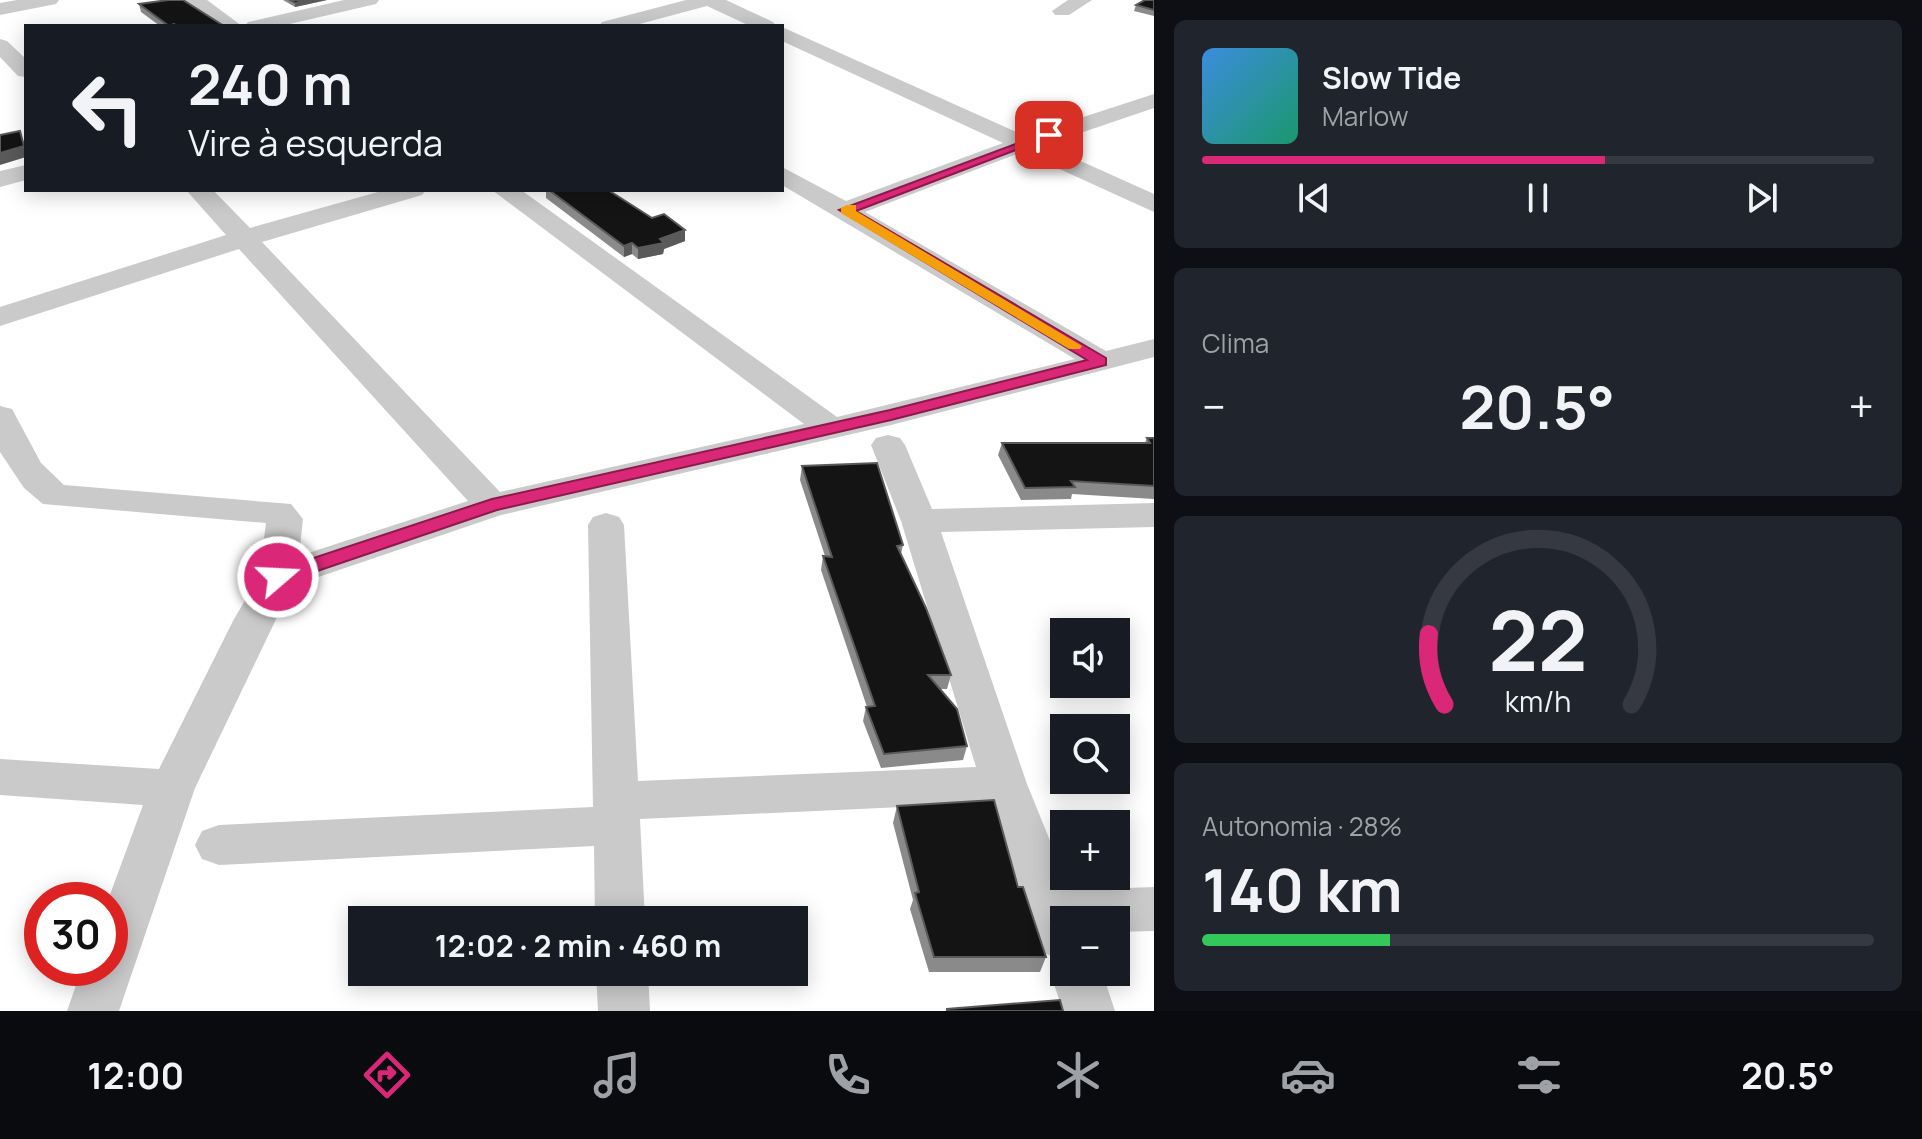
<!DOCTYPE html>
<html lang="pt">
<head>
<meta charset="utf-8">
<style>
	body { margin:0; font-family:Manrope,sans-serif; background:#20242c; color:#f1f3f6; height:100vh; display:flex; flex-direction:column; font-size:30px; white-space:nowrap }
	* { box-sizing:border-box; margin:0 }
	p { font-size:26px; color:#9ea1a6 }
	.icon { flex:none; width:44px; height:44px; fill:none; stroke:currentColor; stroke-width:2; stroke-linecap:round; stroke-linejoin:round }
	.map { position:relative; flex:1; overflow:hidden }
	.drawer { display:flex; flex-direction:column; gap:20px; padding:20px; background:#0d0f14; width:768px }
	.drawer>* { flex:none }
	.guide { position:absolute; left:24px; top:24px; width:760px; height:168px; border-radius:0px; box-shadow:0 4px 20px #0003; background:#171b24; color:#f1f3f6; overflow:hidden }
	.tools { position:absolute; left:1050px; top:618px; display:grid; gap:16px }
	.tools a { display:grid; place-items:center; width:80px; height:80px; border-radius:0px; background:#171b24; box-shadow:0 4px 20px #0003; font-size:40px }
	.speed { position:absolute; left:24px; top:882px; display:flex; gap:16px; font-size:40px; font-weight:700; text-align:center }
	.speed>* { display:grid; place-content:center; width:104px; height:104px; border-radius:50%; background:#171b24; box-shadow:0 4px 20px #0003; line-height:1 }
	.speed .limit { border:12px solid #d22; background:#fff; color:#111 }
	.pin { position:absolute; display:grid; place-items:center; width:68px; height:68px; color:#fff; margin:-34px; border-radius:16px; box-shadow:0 4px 12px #0006 }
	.me { position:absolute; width:88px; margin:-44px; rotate:71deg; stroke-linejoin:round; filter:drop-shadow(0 0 6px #0008) }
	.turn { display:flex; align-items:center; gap:28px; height:168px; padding:0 32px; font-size:36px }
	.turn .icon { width:104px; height:104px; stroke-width:2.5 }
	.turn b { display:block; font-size:56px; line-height:68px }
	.big { font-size:60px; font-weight:700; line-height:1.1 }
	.drawer .card { flex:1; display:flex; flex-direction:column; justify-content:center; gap:12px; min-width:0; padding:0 28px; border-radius:12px; background:#20242c }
	.drawer .dial { align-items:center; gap:0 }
	.dial svg { height:208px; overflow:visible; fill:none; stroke:#363941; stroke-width:7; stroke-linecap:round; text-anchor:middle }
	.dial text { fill:#f1f3f6; stroke:none }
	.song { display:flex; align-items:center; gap:24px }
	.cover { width:96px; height:96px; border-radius:12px; background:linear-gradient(135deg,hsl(210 70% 55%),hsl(160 70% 35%)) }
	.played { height:8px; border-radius:4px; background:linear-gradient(90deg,#db2777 60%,#363941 60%) }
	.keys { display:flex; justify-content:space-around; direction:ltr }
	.heat { display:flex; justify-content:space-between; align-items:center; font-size:44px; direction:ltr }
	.charge { height:12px; border-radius:6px; background:linear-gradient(90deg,#34c759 28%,#363941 0) }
	.trip { position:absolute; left:348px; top:906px; width:460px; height:80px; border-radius:0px; background:#171b24; box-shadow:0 4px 20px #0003; font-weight:700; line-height:80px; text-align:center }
	.dock { display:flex; height:128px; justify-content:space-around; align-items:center; background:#090b0e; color:#9ea1a6 }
	.dock .icon { width:56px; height:56px }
	.dock .on { color:#db2777 }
	.dock b { font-size:36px; color:#f1f3f6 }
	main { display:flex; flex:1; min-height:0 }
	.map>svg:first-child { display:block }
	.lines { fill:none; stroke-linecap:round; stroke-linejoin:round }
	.minor { fill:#cacaca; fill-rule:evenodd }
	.wall { fill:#8a8a8a }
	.shaded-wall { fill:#5a5a5a }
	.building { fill:#141414; stroke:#5a5a5a; stroke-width:2 }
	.route { fill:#db2777; stroke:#8e194d; stroke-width:2 }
	.slow { fill:#f59e0b }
</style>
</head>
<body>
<main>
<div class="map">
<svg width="1154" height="1011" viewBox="0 0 1154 1011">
	<rect width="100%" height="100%" fill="#fff"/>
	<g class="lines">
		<g class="minor">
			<polygon points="17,0 59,0 56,4 0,15 0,3"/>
			<polygon points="184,0 207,0 242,26 219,26"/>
			<polygon points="344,0 379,0 376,4 281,26 245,26 248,22"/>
			<polygon points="686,0 726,0 773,22 776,26 750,26 707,6 632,26 599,26 602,22"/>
			<polygon points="1068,0 1092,0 1069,15 1055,15 1052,11"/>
			<polygon points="782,27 1025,136 1154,94 1154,108 1045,145 1154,194 1154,212 1022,152 865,212 1106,351 1154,339 1154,357 891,425 501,515 292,586 195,788 119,1011 67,1011 82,968 110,968 108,900 143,805 0,795 0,759 159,769 234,619 259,577 266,523 43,504 24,488 0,452 0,406 12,409 41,463 64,485 291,504 303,519 299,556 468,501 239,249 0,326 0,307 226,235 186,190 213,190 250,228 385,190 426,190 422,195 262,242 500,492 804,424 492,190 521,190 837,417 1075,359 782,185 782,167 846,201 1003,143 782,41"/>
			<polygon points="0,39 7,41 26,59 26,77 18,76 0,57"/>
			<polygon points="26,165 26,180 0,187 0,171"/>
			<polygon points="888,435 900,438 905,445 932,509 1154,503 1154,527 941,532 1027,784 1070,890 1154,887 1154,931 1116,932 1116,920 1064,920 1064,972 1102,972 1115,1011 1063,1011 1050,972 1057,958 1046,954 1039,938 988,803 640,819 645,920 595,920 594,846 219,865 202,859 195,845 202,831 219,825 593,807 588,525 593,517 606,513 619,517 624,525 638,781 976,767 901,521 871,445 876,438"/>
			<polygon points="596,972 648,972 650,1011 598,1011"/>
		</g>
	</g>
	<g class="wall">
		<polygon points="283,0 327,0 295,7"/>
		<polygon points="1154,0 1154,16 1134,11 1136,5"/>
		<polygon points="139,4 224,26 160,26 141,12"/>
		<polygon points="546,190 608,190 652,218 685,230 685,241 664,249 663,254 638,259 632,254 624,257 546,198"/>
		<polygon points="1147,438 1154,438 1154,499 1072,494 1071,499 1021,500 998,455 1002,443 1145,443"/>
		<polygon points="802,466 903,545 901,554 951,675 947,689 940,689 967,746 963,760 881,768 863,721 866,707 867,707 821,570 823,556 825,556 800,480"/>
		<polygon points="897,806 1018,887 1046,957 1040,972 929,972 910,909 913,900 893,823"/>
	</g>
	<g class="shaded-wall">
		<polygon points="307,0 327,0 295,7 295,3"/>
		<polygon points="20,131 26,157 0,165 0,153"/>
		<polygon points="685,230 685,241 664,249 663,254 638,259 638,248 660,239"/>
		<polygon points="632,243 632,254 624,257 624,246"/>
	</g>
	<g class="building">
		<polygon points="168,0 183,0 224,26 176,26 174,24 169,26 139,4"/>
		<polygon points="290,0 307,0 295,3"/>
		<polygon points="1145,0 1154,0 1154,10 1136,5"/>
		<polygon points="20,131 24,146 0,153 0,135"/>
		<polygon points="549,190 608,190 652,218 664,214 685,230 660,239 664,243 638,248 632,243 624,246"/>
		<polygon points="1147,438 1154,438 1154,486 1071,481 1075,487 1025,488 1002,443 1150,443"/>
		<polygon points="877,463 903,545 897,546 926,608 951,675 928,675 957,709 967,746 884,754 866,707 875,706 823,556 832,557 802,466"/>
		<polygon points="994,800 1018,887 1023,887 1046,957 934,957 915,893 919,892 897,806"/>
		<polygon points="1060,1000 1063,1011 947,1011 947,1009"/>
	</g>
	<polygon class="route" points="1045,133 1055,135 856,211 1106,358 1106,365 891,420 497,510 285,582 271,582 268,577 271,572 492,499 890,410 1087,360 839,210"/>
	<polygon class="slow" points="847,205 856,205 856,211 1082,346 1080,349 1069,349 841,213 841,208"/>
</svg>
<div class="tools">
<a><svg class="icon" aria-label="sound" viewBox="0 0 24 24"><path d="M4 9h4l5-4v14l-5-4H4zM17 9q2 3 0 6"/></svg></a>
<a><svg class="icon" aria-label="search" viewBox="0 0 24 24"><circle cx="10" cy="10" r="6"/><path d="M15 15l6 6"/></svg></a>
<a>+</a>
<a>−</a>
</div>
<div class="speed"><div class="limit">30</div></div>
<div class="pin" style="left:1049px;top:135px;background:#d93025"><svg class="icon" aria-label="arrive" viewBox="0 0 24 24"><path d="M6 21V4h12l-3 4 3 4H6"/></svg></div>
<svg class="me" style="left:278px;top:577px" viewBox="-20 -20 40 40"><circle r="17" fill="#db2777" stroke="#fff" stroke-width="3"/><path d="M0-11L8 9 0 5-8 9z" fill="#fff"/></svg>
<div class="trip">12:02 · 2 min · 460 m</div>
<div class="guide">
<div class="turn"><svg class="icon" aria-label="left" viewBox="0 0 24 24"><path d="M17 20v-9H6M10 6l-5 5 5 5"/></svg><div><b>240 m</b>Vire à esquerda</div></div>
</div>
</div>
<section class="drawer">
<div class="card">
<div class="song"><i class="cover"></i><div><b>Slow Tide</b><p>Marlow</p></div></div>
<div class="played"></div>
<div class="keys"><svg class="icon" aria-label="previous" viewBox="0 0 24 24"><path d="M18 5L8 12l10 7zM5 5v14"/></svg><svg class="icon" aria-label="pause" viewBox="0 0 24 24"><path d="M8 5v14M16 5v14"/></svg><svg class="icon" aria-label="next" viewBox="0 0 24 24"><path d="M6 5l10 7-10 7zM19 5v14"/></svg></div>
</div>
<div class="card"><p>Clima</p>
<div class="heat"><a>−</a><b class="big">20.5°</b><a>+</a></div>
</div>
<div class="card dial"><svg viewBox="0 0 100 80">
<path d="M14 69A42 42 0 1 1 86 69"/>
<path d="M14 69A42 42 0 0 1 8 42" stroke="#db2777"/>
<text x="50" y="56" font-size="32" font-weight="700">22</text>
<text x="50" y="72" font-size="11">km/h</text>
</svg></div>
<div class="card"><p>Autonomia · 28%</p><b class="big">140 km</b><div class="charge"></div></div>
</section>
</main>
<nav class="dock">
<b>12:00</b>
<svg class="icon on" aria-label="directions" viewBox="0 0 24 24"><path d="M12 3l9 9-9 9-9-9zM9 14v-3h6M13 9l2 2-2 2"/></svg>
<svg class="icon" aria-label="music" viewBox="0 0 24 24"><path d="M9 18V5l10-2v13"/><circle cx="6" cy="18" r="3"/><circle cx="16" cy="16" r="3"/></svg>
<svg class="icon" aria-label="phone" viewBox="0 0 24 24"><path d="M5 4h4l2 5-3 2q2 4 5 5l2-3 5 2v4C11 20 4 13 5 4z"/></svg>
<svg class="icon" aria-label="climate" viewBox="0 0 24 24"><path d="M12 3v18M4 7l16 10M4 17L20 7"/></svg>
<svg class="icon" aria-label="car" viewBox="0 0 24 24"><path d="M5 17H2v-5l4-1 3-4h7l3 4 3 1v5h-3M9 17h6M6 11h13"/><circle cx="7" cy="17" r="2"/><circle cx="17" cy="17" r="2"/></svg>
<svg class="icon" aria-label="filters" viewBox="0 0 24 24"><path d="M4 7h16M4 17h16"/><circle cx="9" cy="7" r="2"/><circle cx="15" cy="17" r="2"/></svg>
<b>20.5°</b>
</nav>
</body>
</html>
